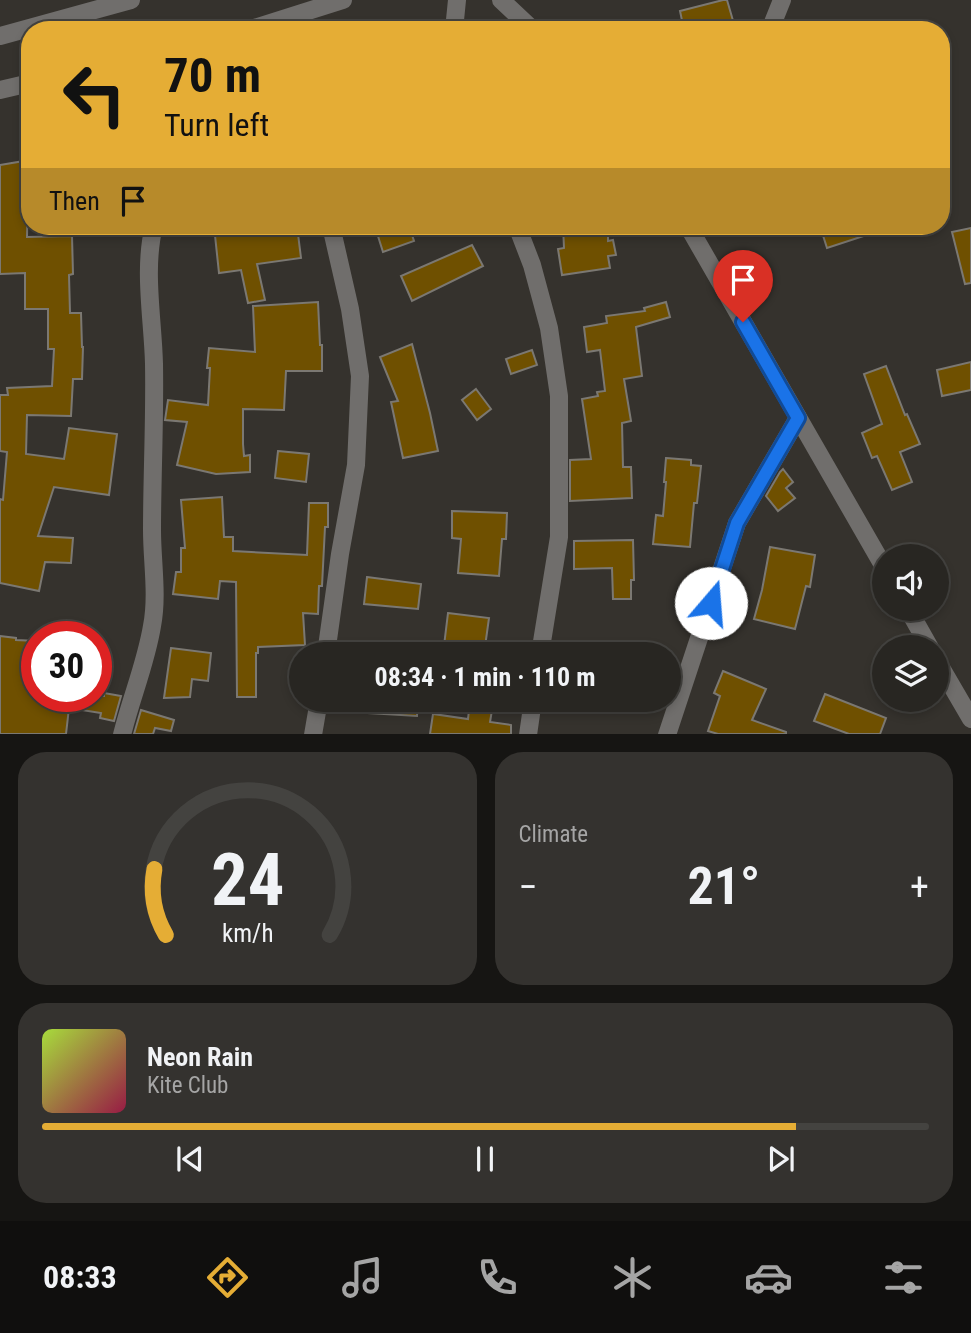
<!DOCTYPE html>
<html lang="en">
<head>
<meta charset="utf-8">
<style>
	body { margin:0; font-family:"Roboto Condensed",sans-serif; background:#34322f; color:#f1f3f6; height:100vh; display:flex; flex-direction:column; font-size:26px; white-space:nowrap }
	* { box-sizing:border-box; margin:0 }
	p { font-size:23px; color:#a5a5a5 }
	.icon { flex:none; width:38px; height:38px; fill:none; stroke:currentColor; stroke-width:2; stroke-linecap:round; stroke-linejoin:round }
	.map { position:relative; height:734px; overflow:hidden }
	.drawer { display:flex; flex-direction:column; gap:18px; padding:18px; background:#161513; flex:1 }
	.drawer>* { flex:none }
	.hud { position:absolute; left:21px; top:21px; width:929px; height:214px; border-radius:28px; box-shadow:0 4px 10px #0003,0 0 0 2px #444340; background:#e5ad35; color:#111; overflow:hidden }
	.tools { position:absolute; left:872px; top:544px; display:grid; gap:14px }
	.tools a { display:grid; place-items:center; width:77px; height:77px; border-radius:50%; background:#282622; box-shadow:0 4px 10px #0003,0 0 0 2px #444340; font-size:35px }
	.speed { position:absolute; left:21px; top:621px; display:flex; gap:14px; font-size:35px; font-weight:700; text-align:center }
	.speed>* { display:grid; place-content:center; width:91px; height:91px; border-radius:50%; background:#282622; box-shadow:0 4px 10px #0003,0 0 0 2px #444340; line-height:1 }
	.speed .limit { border:10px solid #d22; background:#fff; color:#111 }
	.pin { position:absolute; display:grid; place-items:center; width:60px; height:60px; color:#fff; margin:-72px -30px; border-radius:50% 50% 50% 0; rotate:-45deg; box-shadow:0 0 7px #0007 }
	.pin .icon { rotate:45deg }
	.me { position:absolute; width:77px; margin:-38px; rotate:18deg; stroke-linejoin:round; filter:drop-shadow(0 0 5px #0008) }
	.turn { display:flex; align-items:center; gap:24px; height:147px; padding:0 28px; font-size:32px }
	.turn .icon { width:91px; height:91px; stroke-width:2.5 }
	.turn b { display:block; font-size:49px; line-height:60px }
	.then { display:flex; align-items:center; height:66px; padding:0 28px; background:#0003; gap:14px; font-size:26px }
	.big { font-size:52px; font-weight:700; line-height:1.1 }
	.drawer .card { flex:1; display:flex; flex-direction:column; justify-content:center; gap:10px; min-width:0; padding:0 24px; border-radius:28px; background:#34322f }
	.drawer .dial { align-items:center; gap:0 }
	.dial svg { height:182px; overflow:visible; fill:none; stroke:#444340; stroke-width:7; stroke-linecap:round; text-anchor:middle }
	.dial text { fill:#f1f3f6; stroke:none }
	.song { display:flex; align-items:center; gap:21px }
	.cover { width:84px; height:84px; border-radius:10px; background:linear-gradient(135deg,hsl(80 70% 55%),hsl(340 70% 35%)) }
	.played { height:7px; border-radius:4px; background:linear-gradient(90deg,#e5ad35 85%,#444340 85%) }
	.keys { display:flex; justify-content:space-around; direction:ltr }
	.heat { display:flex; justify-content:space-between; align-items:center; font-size:38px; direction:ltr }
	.drawer .tiles { flex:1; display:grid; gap:18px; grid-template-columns:1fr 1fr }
	.card:last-child { grid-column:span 2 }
	.trip { position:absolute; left:289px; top:642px; width:392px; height:70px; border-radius:35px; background:#282622; box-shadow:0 4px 10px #0003,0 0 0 2px #444340; font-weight:700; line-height:70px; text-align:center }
	.tabs { display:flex; height:112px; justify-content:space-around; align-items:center; background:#100f0e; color:#a5a5a5 }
	.tabs .icon { width:49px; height:49px }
	.tabs .active { color:#e5ad35 }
	.tabs b { font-size:32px; color:#f1f3f6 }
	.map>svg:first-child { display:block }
	.building { fill:#6f5000; stroke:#7b7872; stroke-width:2 }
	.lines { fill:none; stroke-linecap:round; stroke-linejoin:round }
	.street { stroke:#706e6c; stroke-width:18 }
	.route-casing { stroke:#114b97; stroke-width:18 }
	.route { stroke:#1a73e8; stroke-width:12 }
</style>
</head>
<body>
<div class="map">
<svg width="971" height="735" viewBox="0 0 971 735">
	<rect width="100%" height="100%" fill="#35322d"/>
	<g class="building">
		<polygon points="723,0 727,0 734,24 713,30 684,30 680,11"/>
		<polygon points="24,161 28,190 27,237 72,236 73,274 69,275 70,313 81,313 82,347 83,347 82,379 73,379 71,416 27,415 26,454 64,459 69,428 117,434 109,495 54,487 38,536 73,538 71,563 45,562 39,591 0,583 0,499 3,500 7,452 0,451 0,395 8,395 7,388 52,386 54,349 48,349 48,309 25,309 25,273 0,274 0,165"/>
		<polygon points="214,226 297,226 301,258 257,264 265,300 248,303 241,270 219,273"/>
		<polygon points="399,226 409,226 414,241 383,252 377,233"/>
		<polygon points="563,226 608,226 608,241 613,240 616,255 608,256 610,268 562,275 558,249 564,248"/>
		<polygon points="820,226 885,226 885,229 827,248"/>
		<polygon points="971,228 971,283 965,284 952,232"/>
		<polygon points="472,245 483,266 412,301 401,276"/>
		<polygon points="318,302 320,345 322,345 322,371 286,371 284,410 243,409 243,444 244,456 250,455 250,472 216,474 177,465 187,422 165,420 168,400 208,405 210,368 207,368 209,348 255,352 253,306"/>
		<polygon points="666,302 670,317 636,327 642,376 624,379 631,421 622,423 623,467 631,467 632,498 570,501 570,460 591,459 582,399 598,396 597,392 605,391 600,350 587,352 584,327 607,323 606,316 645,311 644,308"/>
		<polygon points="412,344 430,413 438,451 403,458 391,402 398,401 380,357"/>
		<polygon points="532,350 537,365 511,374 506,359"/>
		<polygon points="971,362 971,390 942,396 937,370"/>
		<polygon points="886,366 905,415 907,414 920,444 900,452 912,482 892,490 877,456 872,458 862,433 882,424 864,374"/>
		<polygon points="476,389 491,409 477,420 462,400"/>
		<polygon points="278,451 309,454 306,482 275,478"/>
		<polygon points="666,458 691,460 691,465 701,466 697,503 694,503 690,547 653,544 656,515 663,516 666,482 664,482"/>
		<polygon points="783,469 793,482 786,488 795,498 778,511 766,496 780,472"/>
		<polygon points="222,497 224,537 233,537 233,551 307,555 309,503 328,503 328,527 325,527 322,586 319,586 318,614 303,613 305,645 258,647 258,653 256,653 256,697 237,697 236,582 220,581 218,599 173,594 176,572 181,572 181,548 185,548 181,500"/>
		<polygon points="452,511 507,513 506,539 502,539 499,576 458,573 461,539 452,538"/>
		<polygon points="633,540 634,580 631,580 631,599 613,599 612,568 574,569 574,541"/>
		<polygon points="770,547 815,555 810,587 806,586 795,629 754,619 762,590"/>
		<polygon points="367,577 421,584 418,609 364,604"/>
		<polygon points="448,613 489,618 484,654 443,654"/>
		<polygon points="0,636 16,638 16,640 37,641 37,696 104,696 104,693 121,696 114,721 100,718 101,713 69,708 66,734 0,734"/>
		<polygon points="171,648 211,653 208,681 192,679 190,697 164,698"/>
		<polygon points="723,671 766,689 752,720 786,732 786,734 718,734 708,731 720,696 714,693"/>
		<polygon points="825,694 886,718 880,734 849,734 814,721"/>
		<polygon points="368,700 418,700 417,716 368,713"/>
		<polygon points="470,701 493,704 490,722 511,725 511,734 430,734 433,714 468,719"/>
		<polygon points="141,710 174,720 171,731 155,728 153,734 134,734"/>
	</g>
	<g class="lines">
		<g class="street">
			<polyline points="501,0 533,30"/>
			<polyline points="248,30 343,0"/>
			<polyline points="454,30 457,0"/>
			<polyline points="770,30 782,0"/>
			<polyline points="0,36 131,0"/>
			<polyline points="0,90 30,83"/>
			<polyline points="517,226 532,265 549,328 559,396 559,537 540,654"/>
			<polyline points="688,226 884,567"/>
			<polyline points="908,609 930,648"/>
			<polyline points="326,654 340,554 356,465 360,376 350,309 331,226"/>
			<polyline points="936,659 971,719"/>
			<path d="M122,735c9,-37 24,-72 30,-109 6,-31 0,-64 0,-96 0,-55 3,-110 2,-166 -1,-44 -11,-95 0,-138"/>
			<polyline points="313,735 319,700"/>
			<polyline points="528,735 533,700"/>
			<polyline points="667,735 737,523 798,418"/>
		</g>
	</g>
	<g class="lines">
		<g class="route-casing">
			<polyline id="route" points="711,603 737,523 798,418 743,322"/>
		</g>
		<use href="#route" class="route"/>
	</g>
</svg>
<div class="tools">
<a><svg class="icon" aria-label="sound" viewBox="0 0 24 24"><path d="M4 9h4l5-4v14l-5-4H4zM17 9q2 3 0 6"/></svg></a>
<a><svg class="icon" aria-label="layers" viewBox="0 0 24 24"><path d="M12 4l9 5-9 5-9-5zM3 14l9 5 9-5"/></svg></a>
</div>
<div class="speed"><div class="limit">30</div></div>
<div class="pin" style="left:743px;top:322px;background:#d93025"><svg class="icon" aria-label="arrive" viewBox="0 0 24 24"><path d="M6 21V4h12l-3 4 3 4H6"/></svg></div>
<svg class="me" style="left:711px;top:603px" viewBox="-20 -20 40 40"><circle r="19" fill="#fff"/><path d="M0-13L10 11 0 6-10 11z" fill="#1a73e8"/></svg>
<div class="trip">08:34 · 1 min · 110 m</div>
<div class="hud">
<div class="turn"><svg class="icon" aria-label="left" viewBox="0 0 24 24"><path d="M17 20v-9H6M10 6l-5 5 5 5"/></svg><div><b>70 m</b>Turn left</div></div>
<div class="then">Then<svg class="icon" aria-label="arrive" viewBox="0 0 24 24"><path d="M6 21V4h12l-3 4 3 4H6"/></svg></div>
</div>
</div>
<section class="drawer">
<div class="tiles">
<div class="card dial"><svg viewBox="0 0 100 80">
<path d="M14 69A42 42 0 1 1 86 69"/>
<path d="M14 69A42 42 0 0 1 9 40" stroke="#e5ad35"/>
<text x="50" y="56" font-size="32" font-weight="700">24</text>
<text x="50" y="72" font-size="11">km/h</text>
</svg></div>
<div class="card"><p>Climate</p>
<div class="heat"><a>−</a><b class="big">21°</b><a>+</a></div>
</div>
<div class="card">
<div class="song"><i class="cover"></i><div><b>Neon Rain</b><p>Kite Club</p></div></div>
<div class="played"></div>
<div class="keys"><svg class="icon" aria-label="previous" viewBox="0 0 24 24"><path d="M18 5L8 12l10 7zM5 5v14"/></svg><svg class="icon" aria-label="pause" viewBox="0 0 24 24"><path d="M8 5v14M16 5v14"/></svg><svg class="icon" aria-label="next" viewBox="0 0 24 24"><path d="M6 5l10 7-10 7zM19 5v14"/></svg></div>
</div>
</div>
</section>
<nav class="tabs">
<b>08:33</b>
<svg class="icon active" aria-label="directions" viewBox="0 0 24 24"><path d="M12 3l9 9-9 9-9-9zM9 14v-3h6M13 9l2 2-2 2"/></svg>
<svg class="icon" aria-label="music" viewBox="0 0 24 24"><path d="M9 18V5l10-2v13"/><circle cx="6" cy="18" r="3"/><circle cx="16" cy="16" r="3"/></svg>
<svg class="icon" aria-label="phone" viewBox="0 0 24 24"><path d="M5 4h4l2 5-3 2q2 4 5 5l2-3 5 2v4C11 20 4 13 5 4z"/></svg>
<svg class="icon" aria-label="climate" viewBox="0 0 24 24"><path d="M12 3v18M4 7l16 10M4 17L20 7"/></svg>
<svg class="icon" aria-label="car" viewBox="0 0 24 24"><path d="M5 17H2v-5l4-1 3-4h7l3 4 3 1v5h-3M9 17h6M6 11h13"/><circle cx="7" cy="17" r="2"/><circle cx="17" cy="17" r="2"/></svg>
<svg class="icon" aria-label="filters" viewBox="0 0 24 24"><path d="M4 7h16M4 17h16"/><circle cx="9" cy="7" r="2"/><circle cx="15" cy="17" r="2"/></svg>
</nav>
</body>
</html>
